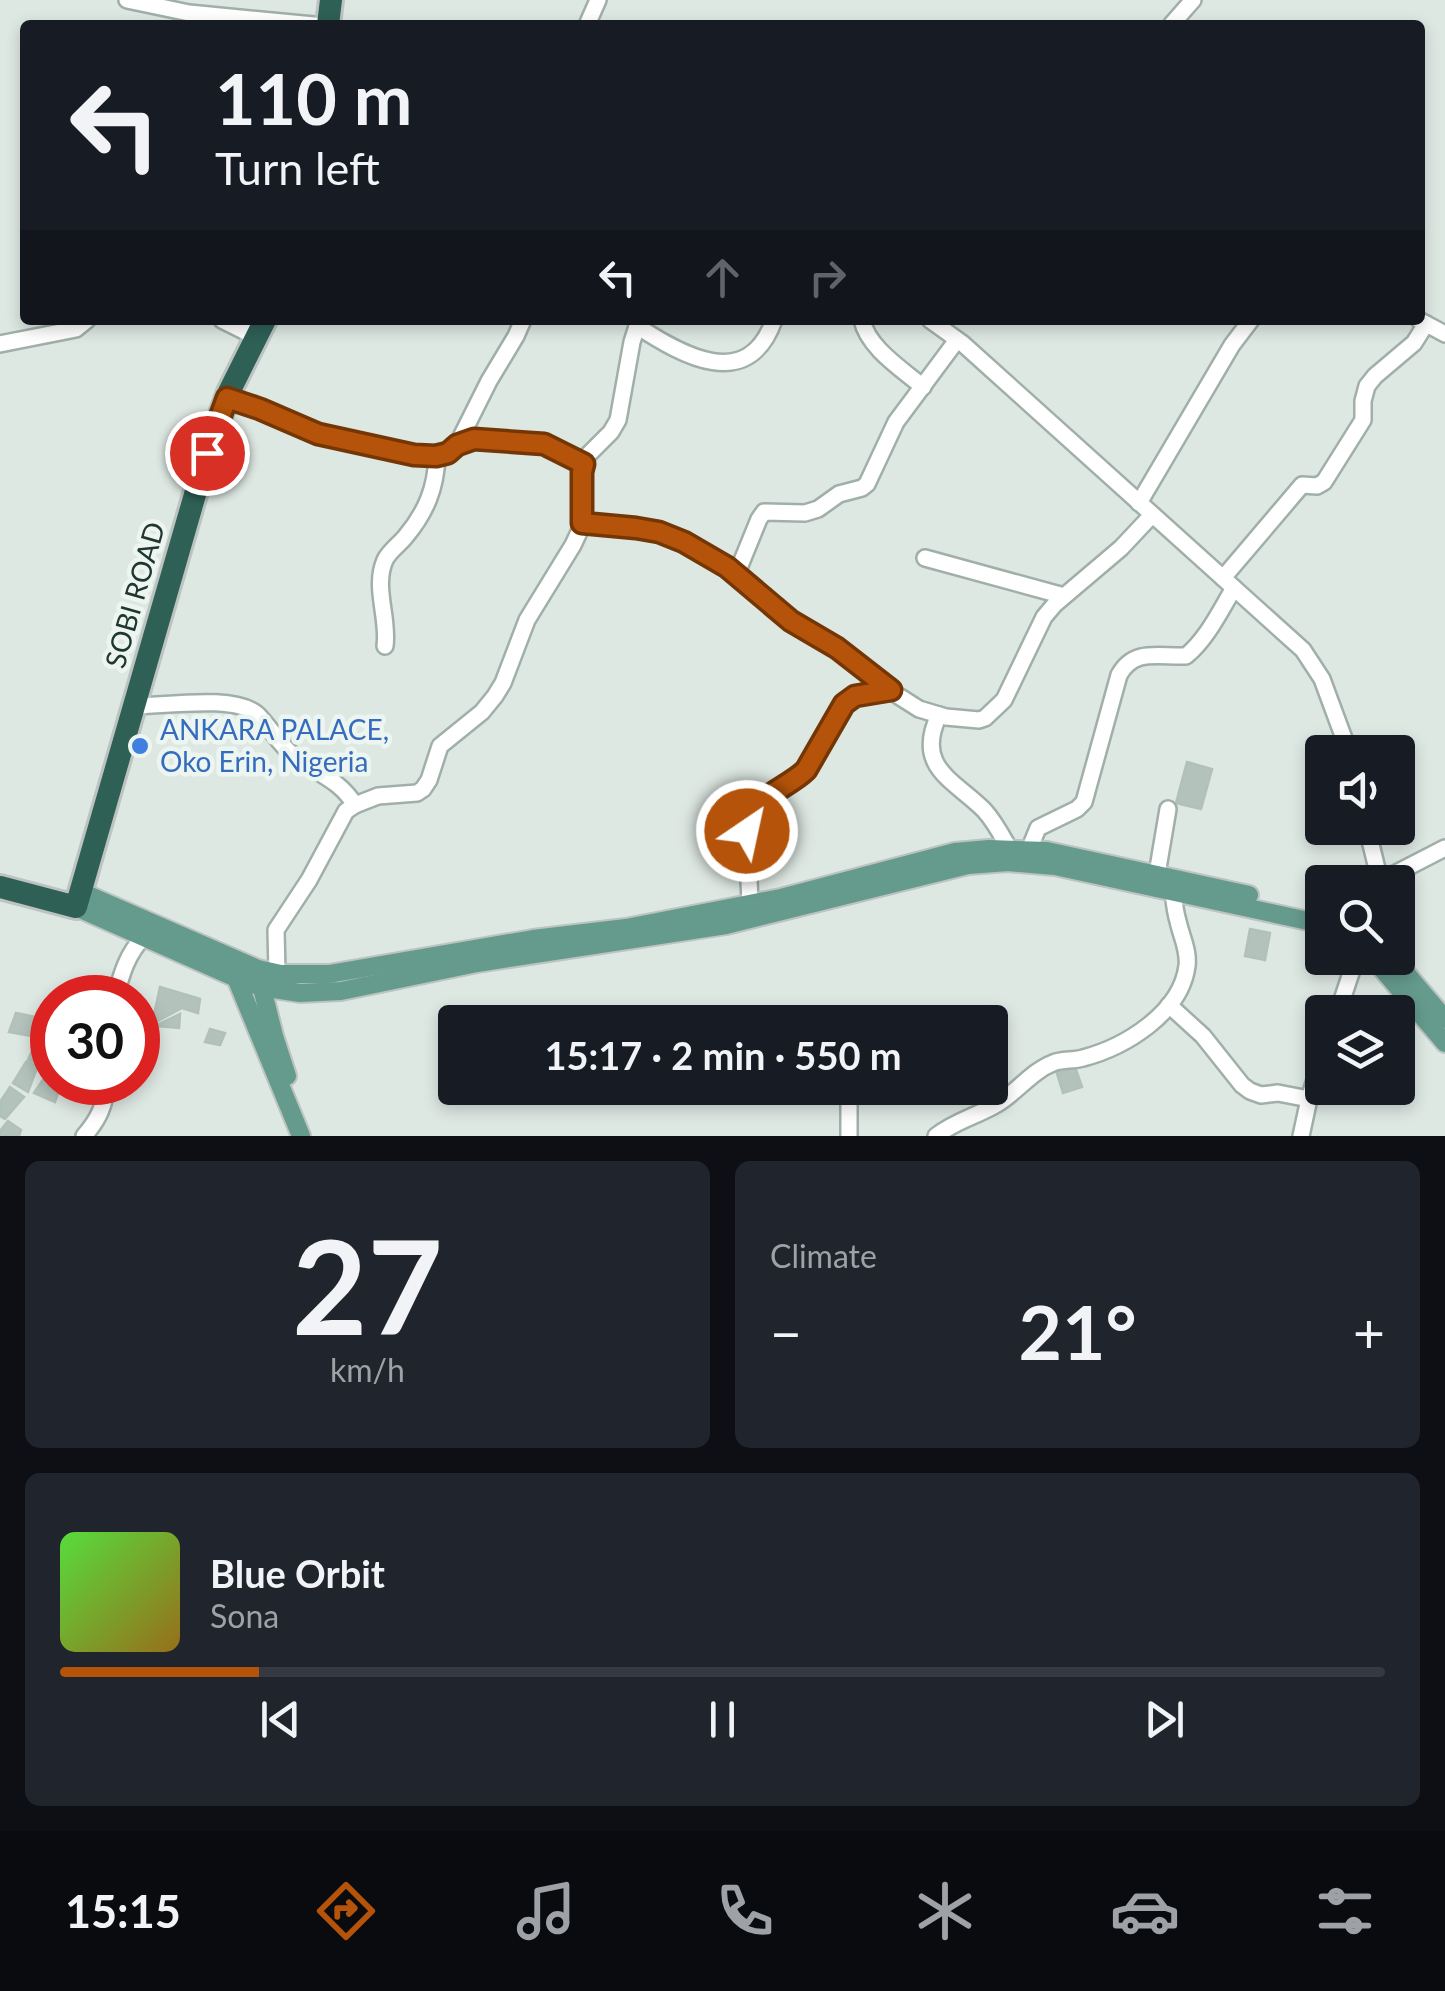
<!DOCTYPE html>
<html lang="en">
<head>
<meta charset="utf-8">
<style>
	body { margin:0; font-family:Lato,sans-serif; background:#20242c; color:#f1f3f6; height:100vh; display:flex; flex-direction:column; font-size:38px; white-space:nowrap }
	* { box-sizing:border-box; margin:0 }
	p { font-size:32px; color:#9ea1a6 }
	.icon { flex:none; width:55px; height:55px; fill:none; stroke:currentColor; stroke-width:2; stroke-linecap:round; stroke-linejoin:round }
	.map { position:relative; height:1136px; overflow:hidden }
	.sheet { display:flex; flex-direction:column; gap:25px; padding:25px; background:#0d0f14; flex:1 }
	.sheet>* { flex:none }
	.guide { position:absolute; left:20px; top:20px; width:1405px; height:305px; border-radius:10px; box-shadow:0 5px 15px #0003; background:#171b24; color:#f1f3f6; overflow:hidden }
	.tools { position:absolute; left:1305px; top:735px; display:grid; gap:20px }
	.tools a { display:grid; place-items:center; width:110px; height:110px; border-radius:10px; background:#171b24; box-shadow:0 5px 15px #0003; font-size:50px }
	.speed { position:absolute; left:30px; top:975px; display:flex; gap:20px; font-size:50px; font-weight:700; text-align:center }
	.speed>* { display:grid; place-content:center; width:130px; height:130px; border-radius:50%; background:#171b24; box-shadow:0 5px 15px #0003; line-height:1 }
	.speed .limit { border:15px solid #d22; background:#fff; color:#111 }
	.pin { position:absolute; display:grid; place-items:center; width:85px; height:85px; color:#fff; margin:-42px; border:5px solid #fff; border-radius:50%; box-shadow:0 2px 10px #0007 }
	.me { position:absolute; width:110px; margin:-55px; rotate:34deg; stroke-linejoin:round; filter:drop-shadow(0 0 8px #0008) }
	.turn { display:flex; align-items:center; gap:35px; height:210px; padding:0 30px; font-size:45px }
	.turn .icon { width:130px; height:130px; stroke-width:2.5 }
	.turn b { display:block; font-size:70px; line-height:85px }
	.lanes { display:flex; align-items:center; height:95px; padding:0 30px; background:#0003; justify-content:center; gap:50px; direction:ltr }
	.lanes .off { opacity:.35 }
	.big { font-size:75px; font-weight:700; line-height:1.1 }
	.sheet .tile { flex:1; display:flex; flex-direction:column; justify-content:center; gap:15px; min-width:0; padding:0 35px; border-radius:15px; background:#20242c }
	.sheet .dial { align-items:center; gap:0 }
	.dial b { font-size:130px; line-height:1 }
	.song { display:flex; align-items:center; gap:30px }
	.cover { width:120px; height:120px; border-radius:15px; background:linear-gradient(135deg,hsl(110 70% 55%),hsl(40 70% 35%)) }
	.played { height:10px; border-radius:5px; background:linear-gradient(90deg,#b45309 15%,#363941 15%) }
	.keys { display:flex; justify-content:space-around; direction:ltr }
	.heat { display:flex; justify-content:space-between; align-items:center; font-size:55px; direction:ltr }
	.sheet .tiles { flex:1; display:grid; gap:25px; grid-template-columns:1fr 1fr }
	.tile:last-child { grid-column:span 2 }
	.trip { position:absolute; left:438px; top:1005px; width:570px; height:100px; border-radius:10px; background:#171b24; box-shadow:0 5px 15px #0003; font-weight:700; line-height:100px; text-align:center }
	.tabs { display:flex; height:160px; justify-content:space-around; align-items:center; background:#090b0e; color:#9ea1a6 }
	.tabs .icon { width:70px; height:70px }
	.tabs .current { color:#b45309 }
	.tabs b { font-size:45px; color:#f1f3f6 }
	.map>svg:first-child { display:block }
	.building { fill:#b3c3bc; stroke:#b1c1ba; stroke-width:2.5 }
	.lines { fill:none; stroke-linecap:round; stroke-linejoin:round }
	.minor-casing { stroke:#a1afaa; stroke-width:20 }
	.major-casing { stroke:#bcc3c1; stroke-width:22 }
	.highway-casing { stroke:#bcc3c1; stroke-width:28 }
	.minor { stroke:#fff; stroke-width:15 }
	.major { stroke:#659b8d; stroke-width:18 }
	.highway { stroke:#2e6056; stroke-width:22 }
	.route-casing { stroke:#753606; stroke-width:25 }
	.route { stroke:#b45309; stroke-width:18 }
	.shop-dot { fill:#3f7fe0; stroke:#edf5f1; stroke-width:4 }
	.labels { text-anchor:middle; stroke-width:9; stroke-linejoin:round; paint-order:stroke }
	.street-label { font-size:28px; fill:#203630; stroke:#edf5f1 }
	.shop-label { font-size:28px; fill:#366cbe; stroke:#edf5f1; text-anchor:start }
</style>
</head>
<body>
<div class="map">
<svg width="1445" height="1136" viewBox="0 0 1445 1136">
	<rect width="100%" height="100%" fill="#dee8e3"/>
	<g class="building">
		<polygon points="1187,762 1212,769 1201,809 1176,803"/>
		<polygon points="1250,929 1270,933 1265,960 1245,956"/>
		<polygon points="160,987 200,999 198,1013 182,1008 152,1024"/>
		<polygon points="51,1001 52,1002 52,1029 43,1026"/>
		<polygon points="16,1013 40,1018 32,1036 9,1032"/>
		<polygon points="180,1014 179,1028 155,1026"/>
		<polygon points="210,1029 225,1033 220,1045 205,1042"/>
		<polygon points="38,1037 52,1040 44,1063 28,1060"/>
		<polygon points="26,1062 38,1065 28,1092 13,1083"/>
		<polygon points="1074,1064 1082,1087 1063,1093 1056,1070"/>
		<polygon points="50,1069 52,1070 52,1082 62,1082 55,1102 34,1093"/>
		<polygon points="10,1087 24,1097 5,1119 0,1116 0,1102"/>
		<polygon points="8,1121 21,1130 19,1136 0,1136 0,1131"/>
	</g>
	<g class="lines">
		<g class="minor-casing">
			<g id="minor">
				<polyline points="127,0 189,13 314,25"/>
				<polyline points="587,25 598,0"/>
				<polyline points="1171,25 1193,0"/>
				<polyline points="222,320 256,337"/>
				<path d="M862,320c6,28 40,49 61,67"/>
				<polyline points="930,320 962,343 1303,650 1322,679 1349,752"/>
				<polyline points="1419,320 1445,334"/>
				<path d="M637,326c46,30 111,67 137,-6"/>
				<polyline points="0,344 76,329 87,320"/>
				<polyline points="227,398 260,409 318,434 358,444 415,455 437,456 448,453 457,445 489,381 516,336 523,320"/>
				<polyline points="457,445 474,439 544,444 584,463"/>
				<polyline points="1139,503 1232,345 1251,320"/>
				<polyline points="582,523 659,532 684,542 727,567 791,621 837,648 897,695 919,709 946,717 979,720 985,718 1004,700 1044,617 1055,604 1121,548 1152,515"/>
				<polyline points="925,558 1064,596"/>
				<polyline points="737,573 759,519 764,512 805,513 818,509 839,494 862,488 867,484 896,422 957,340"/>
				<polyline points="1223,578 1302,485 1317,486 1324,482 1363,420 1363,401 1367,386 1375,376 1414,343 1426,324"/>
				<path d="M385,646c4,-28 -12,-59 0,-86 5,-10 15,-16 21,-24 20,-24 30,-48 31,-80"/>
				<path d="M135,706c29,0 101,-12 123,9 13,13 21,30 36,41 23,18 45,23 61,49"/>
				<path d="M939,715c-25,52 15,65 45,95 11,12 18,26 26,40"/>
				<polyline points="1367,828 1380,881"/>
				<path d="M1029,850l9,-22 39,-19 7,-7 35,-127c15,-27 39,-18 67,-19 21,-17 34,-45 48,-68"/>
				<polyline points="1157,874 1168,809"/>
				<polyline points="1379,882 1445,848"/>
				<polyline points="750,904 747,831 750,816 767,795 801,775 806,770 844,704 855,696 891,691"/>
				<polyline points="277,973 276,930 309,880 346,811 355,805 378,796 417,793 423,789 429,780 440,746 482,712 495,696 503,683 527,620 573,545 581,528 584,511 582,472 584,463 588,455 611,432 618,420 632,342 639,320"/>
				<path d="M115,998c6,-22 12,-45 29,-61"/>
				<polyline points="1169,1005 1203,1036 1242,1085 1250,1091 1261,1095 1278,1093 1309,1099"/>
				<polyline points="1338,1012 1356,958"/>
				<path d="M84,1136c15,-17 21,-31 23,-54"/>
				<polyline points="849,1136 849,1091"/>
				<path d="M936,1136c19,-15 41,-20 61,-32 20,-12 35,-33 56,-41 9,-4 20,-2 30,-5 42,-11 98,-45 104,-92 2,-16 -6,-30 -9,-45 -3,-9 -4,-20 -5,-30"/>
				<polyline points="1301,1136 1309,1099 1322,1057"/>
			</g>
		</g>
		<g class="major-casing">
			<g id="major">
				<polyline points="81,892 258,969 281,974 329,974 533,939 626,928 781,898 955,852 989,849 1047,851 1249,895"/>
				<polyline points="76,907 234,977 261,987 300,993 341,991 477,963 726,925 968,865 1008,862 1055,866 1322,924"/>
				<polyline points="1373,958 1445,1043"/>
				<polyline points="1393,958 1445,1019"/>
				<polyline points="234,973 301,1136"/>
				<polyline points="259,976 274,1036 287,1076"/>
			</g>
		</g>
		<g class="highway-casing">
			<g id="highway">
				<polyline points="328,25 331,0"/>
				<polyline points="0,887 76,907 207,453 229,392 265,320"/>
			</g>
		</g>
		<use href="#minor" class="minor"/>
		<use href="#major" class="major"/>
		<use href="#highway" class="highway"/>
	</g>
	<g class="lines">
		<g class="route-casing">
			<path id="route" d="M207,453l20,-55 33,11 58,25 96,21 22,1 12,-3 9,-8 17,-6 70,5 40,20 -2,8v51l54,5 23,4 25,10 43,25 64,54 46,27 54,42 -36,6 -11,8 -38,66c-20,20 -56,26 -59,61"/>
		</g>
		<use href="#route" class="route"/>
	</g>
	<circle class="shop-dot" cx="140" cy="746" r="10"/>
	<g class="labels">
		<g class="street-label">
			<text transform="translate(135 595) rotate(-74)" y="10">SOBI ROAD</text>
		</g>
		<g class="shop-label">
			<text x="160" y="740">ANKARA PALACE,<tspan x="160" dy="32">Oko Erin, Nigeria</tspan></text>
		</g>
	</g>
</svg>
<div class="tools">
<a><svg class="icon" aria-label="sound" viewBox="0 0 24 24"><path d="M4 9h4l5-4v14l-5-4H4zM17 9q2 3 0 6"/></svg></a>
<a><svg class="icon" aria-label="search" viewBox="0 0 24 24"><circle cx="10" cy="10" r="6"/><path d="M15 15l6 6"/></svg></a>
<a><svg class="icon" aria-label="layers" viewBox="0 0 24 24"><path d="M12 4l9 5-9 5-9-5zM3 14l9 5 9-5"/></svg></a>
</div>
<div class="speed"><div class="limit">30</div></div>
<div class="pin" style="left:207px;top:453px;background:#d93025"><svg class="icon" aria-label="arrive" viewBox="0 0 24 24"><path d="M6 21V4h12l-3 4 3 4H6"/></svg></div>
<svg class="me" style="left:747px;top:831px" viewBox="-20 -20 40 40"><circle r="17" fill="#b45309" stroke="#fff" stroke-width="3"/><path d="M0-11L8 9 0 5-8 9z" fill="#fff"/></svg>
<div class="trip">15:17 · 2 min · 550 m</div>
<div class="guide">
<div class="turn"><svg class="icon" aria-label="left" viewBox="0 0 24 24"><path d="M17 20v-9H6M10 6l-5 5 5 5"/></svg><div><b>110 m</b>Turn left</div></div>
<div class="lanes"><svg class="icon" aria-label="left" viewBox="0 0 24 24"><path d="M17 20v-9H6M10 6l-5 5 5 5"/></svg><svg class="icon off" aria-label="ahead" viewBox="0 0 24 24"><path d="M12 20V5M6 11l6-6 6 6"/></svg><svg class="icon off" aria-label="right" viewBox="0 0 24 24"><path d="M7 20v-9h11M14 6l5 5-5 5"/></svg></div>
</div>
</div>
<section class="sheet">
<div class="tiles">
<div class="tile dial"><b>27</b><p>km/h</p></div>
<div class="tile"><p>Climate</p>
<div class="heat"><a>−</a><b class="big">21°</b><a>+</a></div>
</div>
<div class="tile">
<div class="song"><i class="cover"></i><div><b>Blue Orbit</b><p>Sona</p></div></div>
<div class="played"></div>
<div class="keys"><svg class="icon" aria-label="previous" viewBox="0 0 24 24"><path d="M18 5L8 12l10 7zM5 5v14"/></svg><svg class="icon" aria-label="pause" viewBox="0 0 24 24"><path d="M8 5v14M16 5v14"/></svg><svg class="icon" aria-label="next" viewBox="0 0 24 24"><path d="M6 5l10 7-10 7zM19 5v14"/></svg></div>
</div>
</div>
</section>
<nav class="tabs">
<b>15:15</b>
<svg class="icon current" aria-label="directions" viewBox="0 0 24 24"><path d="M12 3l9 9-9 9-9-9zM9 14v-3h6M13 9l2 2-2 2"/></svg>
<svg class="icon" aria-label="music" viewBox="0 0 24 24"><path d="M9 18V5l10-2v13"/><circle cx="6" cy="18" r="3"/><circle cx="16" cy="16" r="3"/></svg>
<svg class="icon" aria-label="phone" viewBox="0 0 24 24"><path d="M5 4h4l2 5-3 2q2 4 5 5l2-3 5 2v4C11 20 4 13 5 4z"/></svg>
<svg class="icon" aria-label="climate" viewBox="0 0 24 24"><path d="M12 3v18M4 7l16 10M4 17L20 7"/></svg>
<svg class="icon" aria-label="car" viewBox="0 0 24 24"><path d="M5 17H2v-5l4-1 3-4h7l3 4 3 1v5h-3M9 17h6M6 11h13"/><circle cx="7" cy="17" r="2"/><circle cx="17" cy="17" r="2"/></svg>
<svg class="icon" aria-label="filters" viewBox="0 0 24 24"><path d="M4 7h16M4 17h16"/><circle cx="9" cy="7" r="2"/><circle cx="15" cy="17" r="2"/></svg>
</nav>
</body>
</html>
